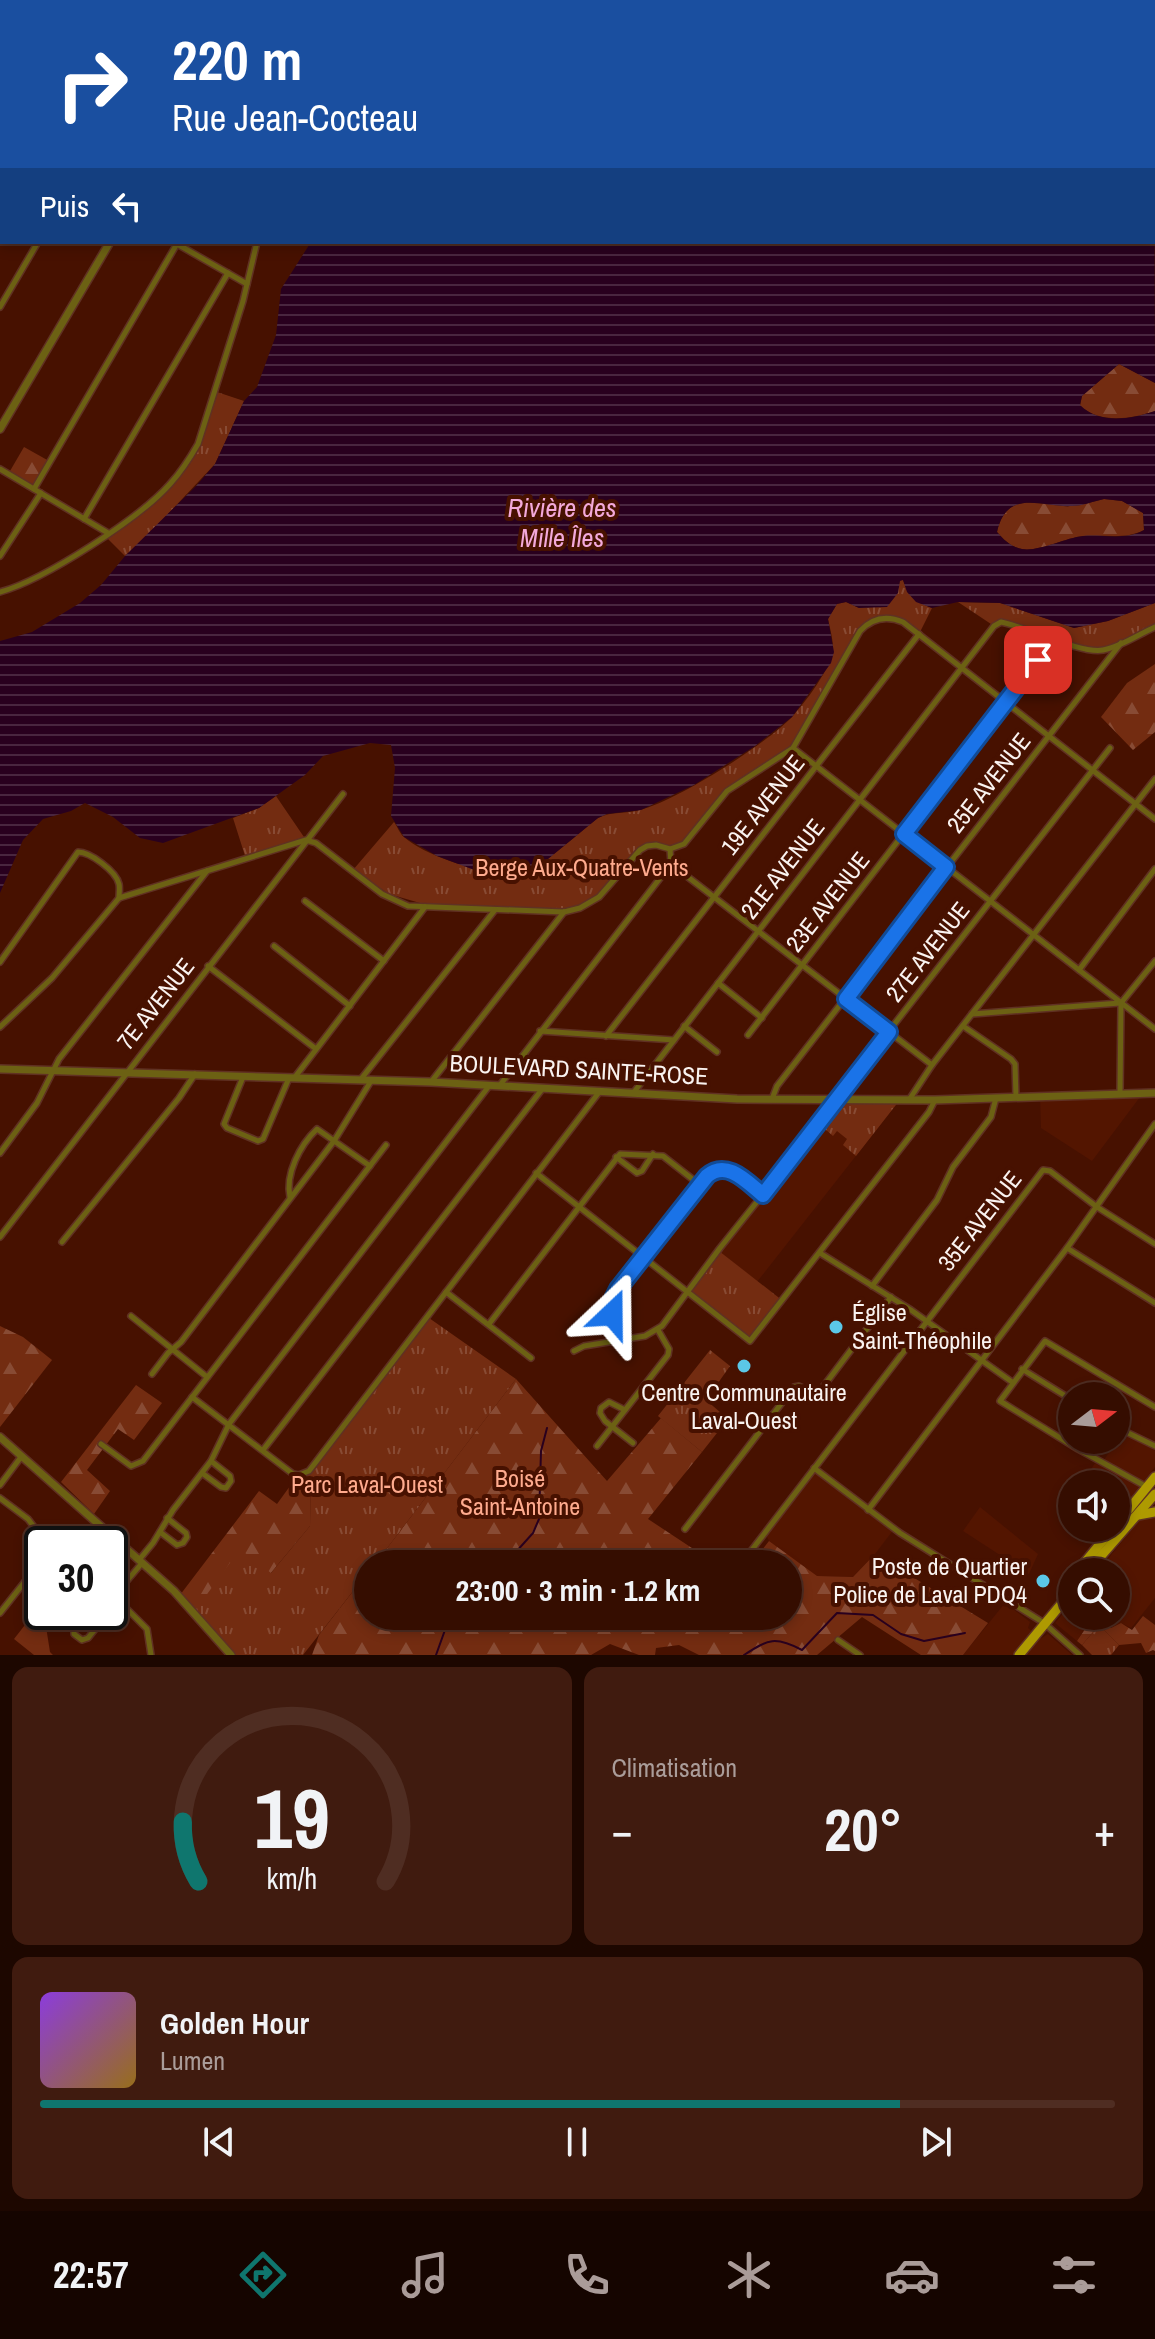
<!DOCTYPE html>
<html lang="fr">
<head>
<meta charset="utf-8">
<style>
	body { margin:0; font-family:"Archivo Narrow",sans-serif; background:#401b0f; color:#f1f3f6; height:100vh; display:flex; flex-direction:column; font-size:30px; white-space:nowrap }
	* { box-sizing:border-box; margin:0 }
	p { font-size:26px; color:#aa9c99 }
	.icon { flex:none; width:44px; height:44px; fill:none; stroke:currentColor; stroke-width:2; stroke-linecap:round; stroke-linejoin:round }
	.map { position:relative; height:1655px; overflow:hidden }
	.panel { display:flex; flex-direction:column; gap:12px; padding:12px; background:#1d0700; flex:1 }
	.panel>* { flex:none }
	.hud { position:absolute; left:0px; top:0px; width:1156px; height:244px; box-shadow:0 4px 12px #0003,0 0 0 2px #4f2d22; background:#1a4fa0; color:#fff; overflow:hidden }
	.needle { width:52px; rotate:74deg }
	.buttons { position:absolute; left:1058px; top:1382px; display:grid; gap:16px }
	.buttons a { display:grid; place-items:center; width:72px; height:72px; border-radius:50%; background:#350d00; box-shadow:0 4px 12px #0003,0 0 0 2px #4f2d22; font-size:40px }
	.speed { position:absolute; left:24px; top:1526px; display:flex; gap:16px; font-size:40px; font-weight:700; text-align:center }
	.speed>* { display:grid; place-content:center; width:104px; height:104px; border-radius:50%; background:#350d00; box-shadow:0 4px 12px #0003,0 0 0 2px #4f2d22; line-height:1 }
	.speed .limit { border:4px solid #111; border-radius:12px; background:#fff; color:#111 }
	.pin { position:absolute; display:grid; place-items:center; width:68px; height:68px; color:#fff; margin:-34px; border-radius:16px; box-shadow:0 4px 12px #0006 }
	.me { position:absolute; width:88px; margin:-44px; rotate:23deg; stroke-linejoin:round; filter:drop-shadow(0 0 6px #0008) }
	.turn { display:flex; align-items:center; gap:28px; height:168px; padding:0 40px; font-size:36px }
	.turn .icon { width:104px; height:104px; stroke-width:2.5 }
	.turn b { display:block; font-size:56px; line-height:68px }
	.then { display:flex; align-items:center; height:76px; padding:0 40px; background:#0003; gap:16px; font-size:30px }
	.big { font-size:60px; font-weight:700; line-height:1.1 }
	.panel .widget { flex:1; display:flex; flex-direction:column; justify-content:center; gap:12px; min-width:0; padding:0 28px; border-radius:16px; background:#401b0f }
	.panel .dial { align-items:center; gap:0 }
	.dial svg { height:208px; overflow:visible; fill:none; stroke:#4f2d22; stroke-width:7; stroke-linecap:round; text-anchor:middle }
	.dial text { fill:#f1f3f6; stroke:none }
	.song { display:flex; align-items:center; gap:24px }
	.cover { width:96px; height:96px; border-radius:12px; background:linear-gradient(135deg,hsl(270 70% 55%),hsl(40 70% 35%)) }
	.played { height:8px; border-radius:4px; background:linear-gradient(90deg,#0f766e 80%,#4f2d22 80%) }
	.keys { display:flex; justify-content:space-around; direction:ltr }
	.heat { display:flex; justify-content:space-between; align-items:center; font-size:44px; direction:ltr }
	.panel .tiles { flex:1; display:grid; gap:12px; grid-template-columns:1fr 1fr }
	.widget:last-child { grid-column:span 2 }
	.trip { position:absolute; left:354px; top:1550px; width:448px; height:80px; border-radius:40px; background:#350d00; box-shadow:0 4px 12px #0003,0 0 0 2px #4f2d22; font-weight:700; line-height:80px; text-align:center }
	.menu { display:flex; height:128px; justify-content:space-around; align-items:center; background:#150500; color:#aa9c99 }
	.menu .icon { width:56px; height:56px }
	.menu .current { color:#0f766e }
	.menu b { font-size:36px; color:#f1f3f6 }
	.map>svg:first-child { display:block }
	.built { fill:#531500 }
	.grass { fill:#732c11 }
	.forest { fill:url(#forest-firs) }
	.park { fill:url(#park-tufts) }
	.water { fill:url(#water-rules); fill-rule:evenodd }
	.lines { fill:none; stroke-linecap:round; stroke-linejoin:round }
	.stream { stroke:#29001e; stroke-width:2 }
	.minor-casing { stroke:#603122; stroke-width:8 }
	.tertiary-casing { stroke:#603122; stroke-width:10 }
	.secondary-casing { stroke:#603122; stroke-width:11 }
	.primary-casing { stroke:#603122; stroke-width:12 }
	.minor { stroke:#6c6113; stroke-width:5 }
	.tertiary { stroke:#6c6113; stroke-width:7 }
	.secondary { stroke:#918120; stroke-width:8 }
	.primary { stroke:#ae9a01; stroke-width:9 }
	.route-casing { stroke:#114b97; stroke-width:20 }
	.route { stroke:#1a73e8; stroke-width:14 }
	.poi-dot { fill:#5bc7e7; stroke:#471100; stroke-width:3 }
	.labels { text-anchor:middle; stroke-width:8; stroke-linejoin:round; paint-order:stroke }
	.street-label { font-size:24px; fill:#faf3f0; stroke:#471100 }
	.park-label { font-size:24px; fill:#ffab8e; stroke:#471100 }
	.poi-label { font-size:24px; fill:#faf3f0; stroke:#471100; text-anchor:start }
	.water-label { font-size:26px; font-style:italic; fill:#f3a9da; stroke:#471100 }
</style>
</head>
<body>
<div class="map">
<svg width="1155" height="1655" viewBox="0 0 1155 1655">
	<defs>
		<pattern id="forest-firs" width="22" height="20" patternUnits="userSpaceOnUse" patternTransform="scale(2)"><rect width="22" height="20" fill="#732c11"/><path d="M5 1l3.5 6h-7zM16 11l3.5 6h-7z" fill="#884b34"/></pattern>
		<pattern id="park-tufts" width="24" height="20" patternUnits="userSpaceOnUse" patternTransform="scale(2)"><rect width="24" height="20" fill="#732c11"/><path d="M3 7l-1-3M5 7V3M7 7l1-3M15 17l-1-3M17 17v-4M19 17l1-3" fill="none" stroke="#884b34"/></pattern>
		<pattern id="water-rules" width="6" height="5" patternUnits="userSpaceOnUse" patternTransform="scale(2)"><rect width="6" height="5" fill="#29001e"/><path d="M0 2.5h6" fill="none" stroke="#49263f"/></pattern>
	</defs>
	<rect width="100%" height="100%" fill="#471100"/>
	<g class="built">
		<polygon points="1143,1093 1092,1161 1041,1128 1040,1095"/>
		<polygon points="837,1101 899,1101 757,1282 719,1251"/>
		<polygon points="1126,1435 1144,1443 1155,1451 1155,1467 1116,1516 1116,1484 1082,1484 1095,1463 1100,1466 1114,1445 1119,1447"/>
		<polygon points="815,1468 894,1529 875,1554 853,1577 816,1576 769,1541 765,1533"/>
		<polygon points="980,1507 1038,1554 1029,1574 963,1531"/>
		<polygon points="1155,1516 1155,1598 1131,1628 1121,1623 1111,1628 1094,1617 1077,1641 1055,1623 1072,1603 1072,1616 1116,1616 1116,1572 1097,1572 1139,1521 1145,1517"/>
		<polygon points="1005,1603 1030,1622 1028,1628 1040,1639 1048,1634 1072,1655 963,1655"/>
	</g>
	<polygon class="grass" points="42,1603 42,1612 50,1612 45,1620 50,1652 53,1655 34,1655 14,1639"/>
	<g class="forest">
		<path d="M1119,364l36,19v28c-24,8 -54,13 -75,-5l2,-10z"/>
		<polygon points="24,447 49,461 34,487 10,471"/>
		<path d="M1104,499l18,2 21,12 1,17c-19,10 -41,4 -61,6 -18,2 -45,16 -61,13 -11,-2 -18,-9 -25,-17 10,-45 45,-24 75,-26 10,0 22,-5 32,-7z"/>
		<polygon points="1155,664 1155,732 1133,750 1101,717 1127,683"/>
		<polygon points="0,1326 23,1337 52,1360 0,1427"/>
		<polygon points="516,1379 607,1481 661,1418 702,1452 648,1519 704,1556 697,1564 375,1564"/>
		<polygon points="136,1385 162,1403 134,1440 118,1429 87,1470 110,1491 94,1514 61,1482"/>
		<polygon points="311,1470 310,1526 270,1574 194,1612 177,1599 259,1491 277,1504 298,1475"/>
		<polygon points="769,1541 817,1576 853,1577 875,1554 988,1623 963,1655 921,1655 862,1617 817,1655 699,1655 679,1645 656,1648 655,1655 639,1655 610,1644 591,1655 312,1655 319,1635 368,1572 368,1616 788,1616 788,1564 751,1564"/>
		<polygon points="1094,1616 1111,1628 1121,1623 1132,1630 1143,1616 1155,1625 1155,1651 1153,1650 1146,1653 1141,1643 1119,1645 1099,1625 1082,1645 1077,1641"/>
	</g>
	<g class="park">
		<polygon points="214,391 244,401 215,464 152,531 125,556 104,535 169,486 198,444"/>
		<path d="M900,580h3c6,17 13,22 29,28l-13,26c-18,-13 -31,-18 -53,-9l-73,124 -62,40 -46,57 -28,-1 -17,6 -38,41 -24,15 -16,2 -67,1 -68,-5 -38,-11 -36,-24 41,-48c3,4 6,12 10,15 23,21 94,43 124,34 16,-6 54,-41 70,-53 14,-7 28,-4 42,-8 38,-10 125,-65 152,-93 15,-17 33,-41 40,-62 3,-10 -2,-26 -4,-36l9,-15 9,-2 13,6z"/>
		<polygon points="958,602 1000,603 1074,628 1108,621 1155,603 1155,627 1110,648 1093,650 1001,622 994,626"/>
		<polygon points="276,796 306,840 246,859 233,818 259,808"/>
		<polygon points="847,1101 899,1101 856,1156 843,1145 847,1139 837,1131 833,1136 825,1129"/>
		<polygon points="719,1251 783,1301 750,1340 688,1293"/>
		<polygon points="429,1318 516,1379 375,1564 368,1564 368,1572 303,1655 231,1655 194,1612 240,1549 271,1573 310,1526 311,1470"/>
		<polygon points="710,1350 730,1366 706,1400 728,1419 702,1452 658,1416"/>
		<polygon points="1099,1625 1119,1645 1111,1655 1092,1655 1082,1645"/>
	</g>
	<path class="water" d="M1154,40l1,343 -36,-19 -37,32 -2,9c20,20 51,14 75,6v192l-47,18 -34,7 -74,-25 -42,-1 -26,6 -16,-6 -9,-10 -4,-12 -3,1 -2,12 -11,14 -28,1 -13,-6 -9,2 -9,15 6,33 -3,11 -39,54 -37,29 -61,39 -53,25 -34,4 -9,4 -50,41 -21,12h-50l-40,-15 -33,-19 -13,-21 4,-48 -4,-23 -21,-2 -47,13 -18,19 -46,33 -96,35 -23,-5 -27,-21 -28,-14 -14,8 -28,8 -20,21 -23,53v-252l32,-9 48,-29 21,-18 24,-29 71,-70 19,-22 29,-63 13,-14 19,-52 5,-46 30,-47h843zM1104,499l18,2 21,12 1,17c-19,11 -41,4 -61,6 -18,2 -45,16 -61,13 -11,-2 -18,-9 -25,-17 10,-45 46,-24 75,-26 11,0 22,-5 32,-7z"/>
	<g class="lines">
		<g class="stream">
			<polyline points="505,1564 533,1533 539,1519 541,1451 547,1428"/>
			<polyline points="436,1655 450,1616"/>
			<path d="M744,1655c25,-16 31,-19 58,-5l35,-37 36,2 28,19 23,7 41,-8"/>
		</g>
		<g class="minor-casing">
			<g id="minor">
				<polyline points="582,0 585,2"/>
				<polyline points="123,2 124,0"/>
				<polyline points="195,2 196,0"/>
				<polyline points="267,2 268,0"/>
				<polyline points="334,2 335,0"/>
				<polyline points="407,2 408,0"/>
				<polyline points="481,2 482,0"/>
				<polyline points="560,2 561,0"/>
				<polyline points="654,2 657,0"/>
				<polyline points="838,2 839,0"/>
				<polyline points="878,2 889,0"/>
				<polyline points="0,165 2,166"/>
				<polyline points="0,183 2,180"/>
				<polyline points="177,244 247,284"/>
				<polyline points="0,307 38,242"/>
				<polyline points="0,469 108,533"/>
				<polyline points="34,489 178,242"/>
				<polyline points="84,519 228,273"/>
				<polyline points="0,556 41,493"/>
				<path d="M0,592c44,-12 140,-74 170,-108 11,-12 20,-26 28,-40l45,-143 14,-59"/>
				<polyline points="793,748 1155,1029"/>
				<polyline points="671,864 932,1065"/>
				<polyline points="305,901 384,961"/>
				<polyline points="274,946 350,1006"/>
				<path d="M0,962l78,-110c12,0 38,19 41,32 1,4 0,9 0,14"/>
				<polyline points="208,966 316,1049"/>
				<polyline points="1079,970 1155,869"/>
				<polyline points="718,983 762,1018"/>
				<polyline points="972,1014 1120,1003"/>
				<polyline points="684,1026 717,1052"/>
				<polyline points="963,1026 1011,1059 1015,1064 1016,1097"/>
				<path d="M0,1027l52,-49 67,-80 187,-58 10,3 66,51 26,12 156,6 16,-4 19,-11 41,-47 7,-4 9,-1 14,4 14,-5 43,-53 66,-43 67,-117c12,-13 26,-16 43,-9l252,197"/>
				<polyline points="540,1031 674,1040"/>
				<polyline points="748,1035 1054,639"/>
				<polyline points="606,1036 919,634"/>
				<polyline points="243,1077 224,1124 227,1128 258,1141 263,1139 289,1078"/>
				<polyline points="295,1077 425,907"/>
				<polyline points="361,1079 495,910"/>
				<polyline points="431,1082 564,912"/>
				<polyline points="500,1085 671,864 670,849"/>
				<path d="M634,1092l360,-466 7,-4c26,5 79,32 102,28 18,-3 36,-16 52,-23"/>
				<polyline points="1120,1093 1121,1003 1155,961"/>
				<polyline points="772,1099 777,1086 1121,643"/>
				<polyline points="909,1100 932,1065 1155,779"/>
				<polyline points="0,1153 37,1103 59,1059 207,871"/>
				<polyline points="616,1157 637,1173 642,1171 653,1154"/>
				<polyline points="536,1173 750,1341 929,1112 935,1100"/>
				<path d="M290,1197c-5,-23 10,-52 27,-68l53,37"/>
				<polyline points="0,1237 343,794"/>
				<polyline points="62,1242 179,1098 195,1074"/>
				<polyline points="1067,1248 1155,1303"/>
				<polyline points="820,1253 911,1310 1012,1382"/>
				<polyline points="872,1286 937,1200 953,1167 991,1117 996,1098"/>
				<polyline points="446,1292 531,1358"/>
				<polyline points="131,1316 207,1377"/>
				<polyline points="489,1324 620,1154 663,1156 700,1185"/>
				<path d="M615,1341l-4,-34 4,-13 92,-118c20,-17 40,7 56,19"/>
				<polyline points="574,1351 584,1346 645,1336 662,1326 720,1248 829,1112 846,1086 1110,748"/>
				<polyline points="1022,1369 1072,1400"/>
				<polyline points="152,1374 168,1353 181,1342 334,1141 371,1081"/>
				<polyline points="192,1397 293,1474 299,1475 309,1471 600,1091"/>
				<polyline points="625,1410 609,1402 601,1408 600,1413 605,1421 633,1443"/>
				<polyline points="1116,1427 1155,1446"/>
				<polyline points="101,1444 131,1466 143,1461 386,1145"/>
				<polyline points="597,1446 668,1355 669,1349 658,1330"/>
				<polyline points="263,1450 543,1088"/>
				<polyline points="814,1468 900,1533 1044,1623 1080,1655"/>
				<polyline points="202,1473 221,1487 226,1488 231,1481 230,1476 211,1461"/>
				<polyline points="0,1485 21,1457"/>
				<polyline points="1147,1487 1078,1449 1000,1401 1045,1341 1155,1407"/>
				<polyline points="0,1498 28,1519 47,1544"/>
				<polyline points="868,1510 1067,1248 1155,1124"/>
				<polyline points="685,1529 794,1387 799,1386 816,1394 820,1391 891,1297"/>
				<polyline points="160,1532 177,1545 183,1543 187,1537 186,1533 167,1518"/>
				<polyline points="139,1560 153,1543 173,1510 211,1461 229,1424 489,1086"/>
				<polyline points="741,1564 1043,1170 1050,1171 1097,1207 1155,1244"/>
				<polyline points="110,1592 147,1629 151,1655"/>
				<polyline points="114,1596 142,1563"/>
				<polyline points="87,1612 74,1629 74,1634 82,1640 88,1638 109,1612"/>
				<polyline points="0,1613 42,1560"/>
				<polyline points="838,1640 860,1655"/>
			</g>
		</g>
		<g class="tertiary-casing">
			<g id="tertiary">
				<polyline points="0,429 110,242"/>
				<polyline points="0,1069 431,1082 737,1099 935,1100 1155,1093"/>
				<polyline points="0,1437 174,1591 231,1655"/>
			</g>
		</g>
		<g class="secondary-casing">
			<g id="secondary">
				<polyline points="726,2 729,0"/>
				<polyline points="0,61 2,62"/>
			</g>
		</g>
		<g class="primary-casing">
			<g id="primary">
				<polyline points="1138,1515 1155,1512"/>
				<polyline points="1116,1525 1155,1477"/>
				<polyline points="1077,1572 1113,1528"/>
				<polyline points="1087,1572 1155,1494"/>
				<polyline points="1062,1597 1072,1579"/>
				<polyline points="1019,1655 1072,1591"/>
			</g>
		</g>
		<use href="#minor" class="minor"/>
		<use href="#tertiary" class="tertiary"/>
		<use href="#secondary" class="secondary"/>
		<use href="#primary" class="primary"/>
	</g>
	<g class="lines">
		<g class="route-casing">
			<path id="route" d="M612,1314v-13l6,-12 89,-113c20,-17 40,6 56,19l126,-163 -43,-33 100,-132 -42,-33 134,-174"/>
		</g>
		<use href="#route" class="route"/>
	</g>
	<g class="poi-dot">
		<circle cx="836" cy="1327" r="8"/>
		<circle cx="744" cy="1366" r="8"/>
		<circle cx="1043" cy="1581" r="8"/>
	</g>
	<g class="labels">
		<g class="street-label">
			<text transform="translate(989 783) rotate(-52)" y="8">25E AVENUE</text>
			<text transform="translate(763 805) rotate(-52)" y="8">19E AVENUE</text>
			<text transform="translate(783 869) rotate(-52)" y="8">21E AVENUE</text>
			<text transform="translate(828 902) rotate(-52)" y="8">23E AVENUE</text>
			<text transform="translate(928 952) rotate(-52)" y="8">27E AVENUE</text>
			<text transform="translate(156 1004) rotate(-52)" y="8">7E AVENUE</text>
			<text transform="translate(579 1070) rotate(3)" y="8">BOULEVARD SAINTE-ROSE</text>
			<text transform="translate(980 1221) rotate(-52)" y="8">35E AVENUE</text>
		</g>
		<g class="park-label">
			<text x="582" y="876">Berge Aux-Quatre-Vents</text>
			<text x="520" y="1487">Boisé<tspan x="520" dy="28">Saint-Antoine</tspan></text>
			<text x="367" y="1493">Parc Laval-Ouest</text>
		</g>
		<g class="poi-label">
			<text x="852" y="1321">Église<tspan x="852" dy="28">Saint-Théophile</tspan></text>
			<text x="744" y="1401" text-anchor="middle">Centre Communautaire<tspan x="744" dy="28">Laval-Ouest</tspan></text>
			<text x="1027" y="1575" text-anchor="end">Poste de Quartier<tspan x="1027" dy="28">Police de Laval PDQ4</tspan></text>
		</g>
		<g class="water-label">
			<text x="562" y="517">Rivière des<tspan x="562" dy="30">Mille Îles</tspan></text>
		</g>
	</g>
</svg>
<div class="buttons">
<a><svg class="needle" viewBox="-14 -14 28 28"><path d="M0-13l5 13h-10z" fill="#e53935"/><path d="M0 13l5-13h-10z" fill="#aa9c99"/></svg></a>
<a><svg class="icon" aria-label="sound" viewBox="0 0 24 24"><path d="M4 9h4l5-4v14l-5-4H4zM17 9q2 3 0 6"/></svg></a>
<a><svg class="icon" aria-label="search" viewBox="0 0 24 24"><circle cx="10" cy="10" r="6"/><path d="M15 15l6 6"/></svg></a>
</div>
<div class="speed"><div class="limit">30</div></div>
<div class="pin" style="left:1038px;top:660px;background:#d93025"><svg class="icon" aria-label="arrive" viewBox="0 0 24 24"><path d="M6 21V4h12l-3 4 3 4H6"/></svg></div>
<svg class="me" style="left:612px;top:1314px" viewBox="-20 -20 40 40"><path d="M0-17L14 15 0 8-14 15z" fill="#1a73e8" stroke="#fff" stroke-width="4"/></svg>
<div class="trip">23:00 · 3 min · 1.2 km</div>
<div class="hud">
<div class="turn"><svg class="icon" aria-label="right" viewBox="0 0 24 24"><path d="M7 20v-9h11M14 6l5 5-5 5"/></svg><div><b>220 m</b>Rue Jean-Cocteau</div></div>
<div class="then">Puis<svg class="icon" aria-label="left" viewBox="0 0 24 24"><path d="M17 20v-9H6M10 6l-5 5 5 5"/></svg></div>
</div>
</div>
<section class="panel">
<div class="tiles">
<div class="widget dial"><svg viewBox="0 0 100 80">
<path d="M14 69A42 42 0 1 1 86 69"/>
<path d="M14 69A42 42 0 0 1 8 46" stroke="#0f766e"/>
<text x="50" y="56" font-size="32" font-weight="700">19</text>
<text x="50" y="72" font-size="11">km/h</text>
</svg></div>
<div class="widget"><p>Climatisation</p>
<div class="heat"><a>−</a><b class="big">20°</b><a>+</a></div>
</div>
<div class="widget">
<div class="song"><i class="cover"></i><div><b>Golden Hour</b><p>Lumen</p></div></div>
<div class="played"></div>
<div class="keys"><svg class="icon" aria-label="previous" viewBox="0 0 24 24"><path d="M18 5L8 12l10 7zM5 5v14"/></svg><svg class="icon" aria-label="pause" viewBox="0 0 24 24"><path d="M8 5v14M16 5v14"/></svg><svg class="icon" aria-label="next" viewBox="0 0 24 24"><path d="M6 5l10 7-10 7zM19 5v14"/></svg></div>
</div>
</div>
</section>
<nav class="menu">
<b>22:57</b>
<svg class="icon current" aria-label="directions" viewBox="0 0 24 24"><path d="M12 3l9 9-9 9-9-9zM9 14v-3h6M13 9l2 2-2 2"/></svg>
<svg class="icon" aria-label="music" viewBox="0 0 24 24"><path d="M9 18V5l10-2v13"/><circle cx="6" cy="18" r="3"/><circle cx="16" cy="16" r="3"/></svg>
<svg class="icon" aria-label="phone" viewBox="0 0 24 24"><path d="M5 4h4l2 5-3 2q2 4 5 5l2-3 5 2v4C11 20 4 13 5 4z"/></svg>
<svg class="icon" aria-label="climate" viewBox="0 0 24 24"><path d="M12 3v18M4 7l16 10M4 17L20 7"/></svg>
<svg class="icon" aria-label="car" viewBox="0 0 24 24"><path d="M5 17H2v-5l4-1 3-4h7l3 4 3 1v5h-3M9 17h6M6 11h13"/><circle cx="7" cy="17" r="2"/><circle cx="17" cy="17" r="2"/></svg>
<svg class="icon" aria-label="filters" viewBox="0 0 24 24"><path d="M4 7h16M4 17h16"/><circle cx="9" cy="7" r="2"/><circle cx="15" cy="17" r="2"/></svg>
</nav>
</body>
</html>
